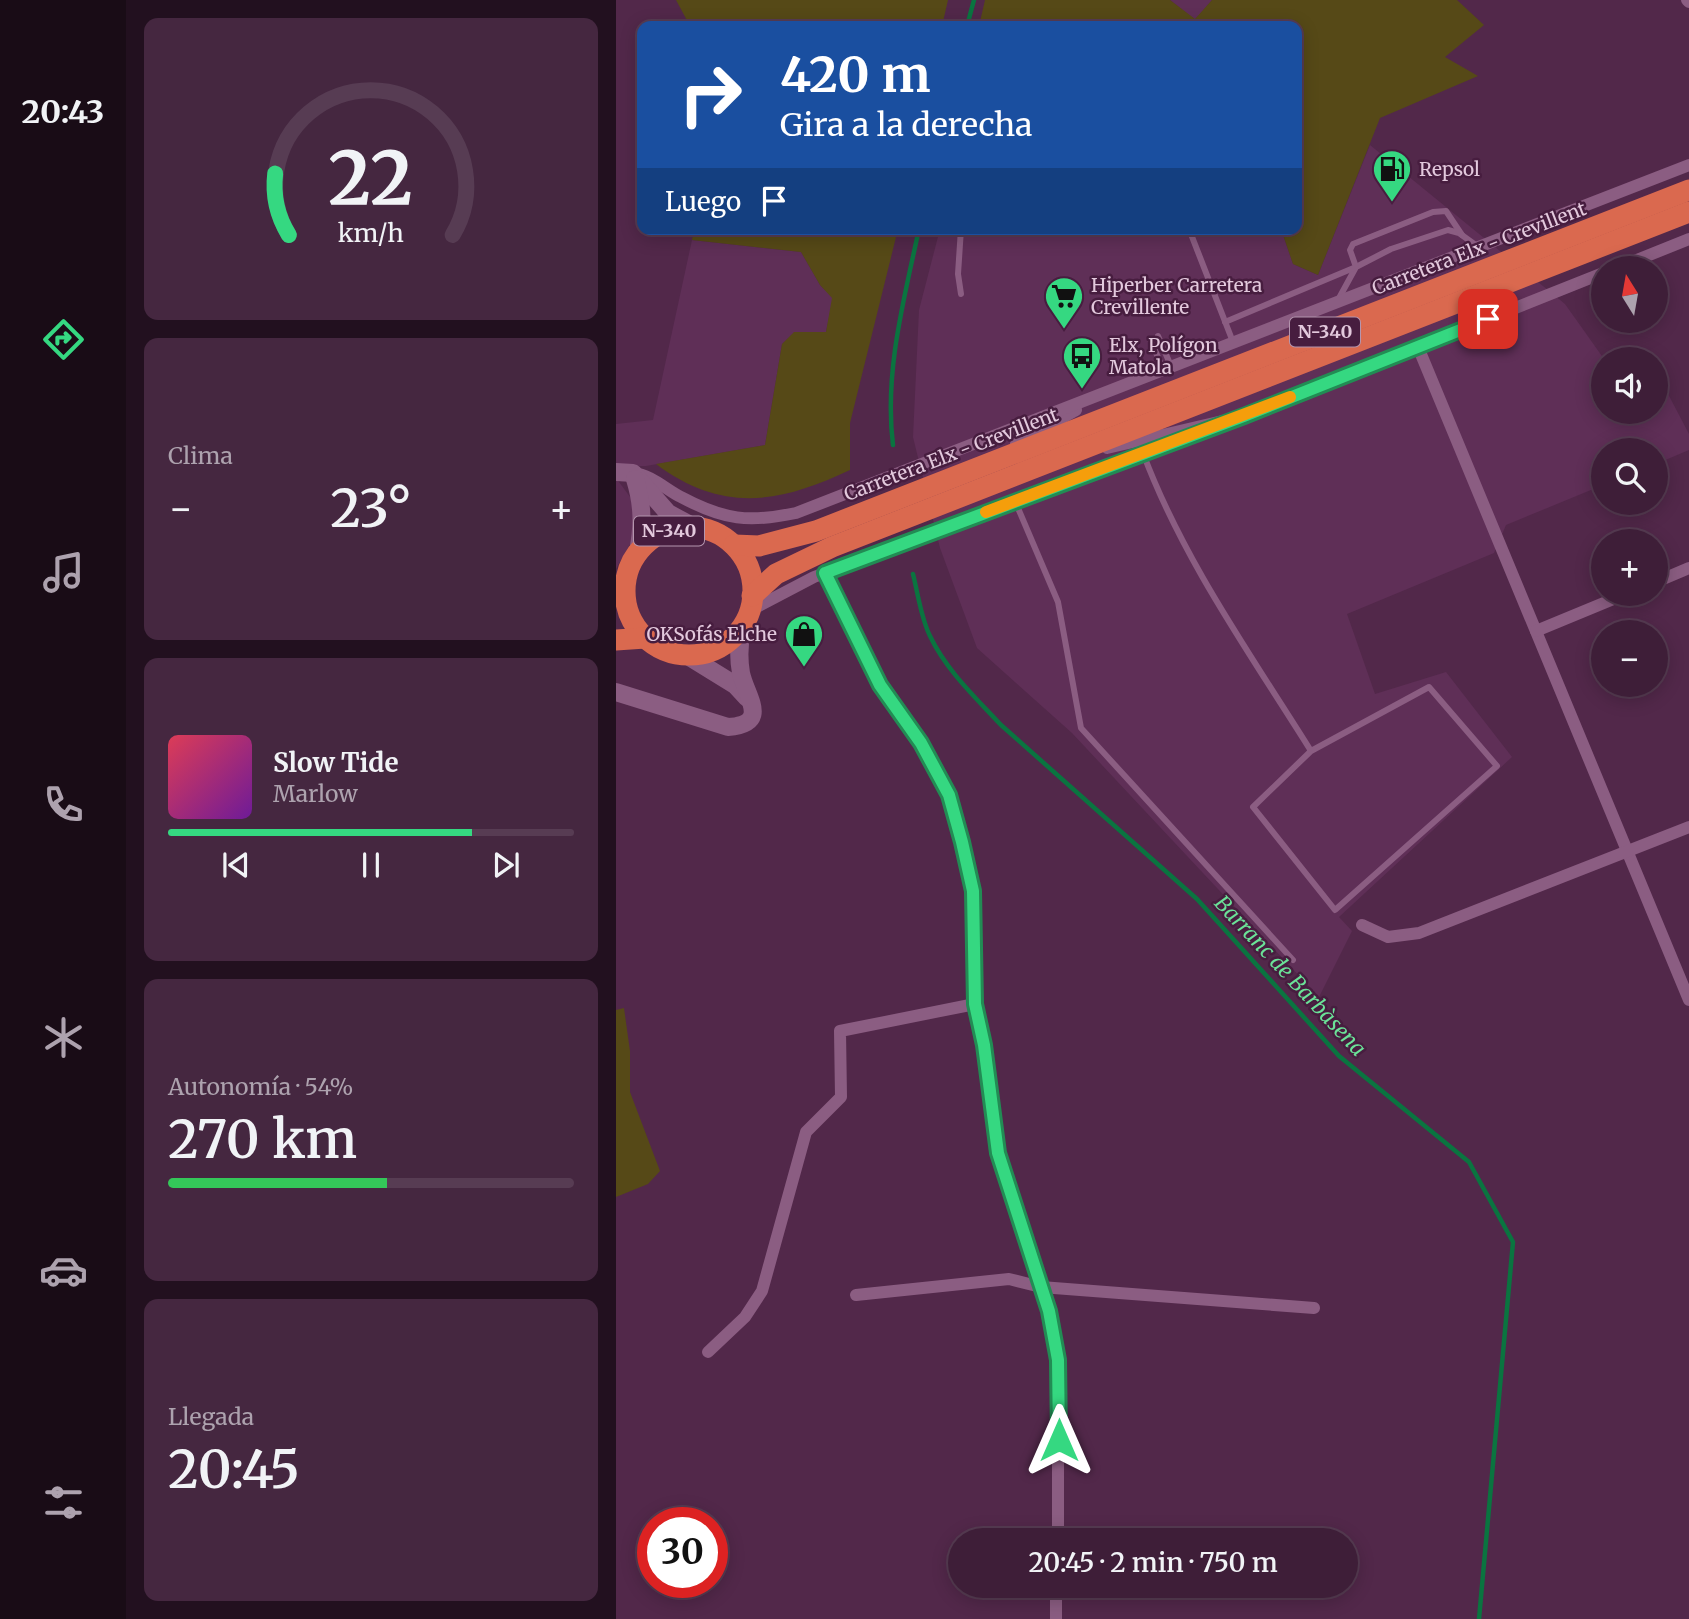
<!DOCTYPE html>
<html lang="es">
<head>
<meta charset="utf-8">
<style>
	body { margin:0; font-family:Merriweather,serif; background:#452740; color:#f1f3f6; height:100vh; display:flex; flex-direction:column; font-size:26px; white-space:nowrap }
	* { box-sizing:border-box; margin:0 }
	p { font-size:23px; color:#ada2ae }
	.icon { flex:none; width:38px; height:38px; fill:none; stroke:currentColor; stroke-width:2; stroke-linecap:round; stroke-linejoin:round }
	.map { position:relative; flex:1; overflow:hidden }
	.sheet { display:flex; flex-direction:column; gap:18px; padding:18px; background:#22101f; width:490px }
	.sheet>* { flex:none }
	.hud { position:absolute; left:21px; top:21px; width:665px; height:214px; border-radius:14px; box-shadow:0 4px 18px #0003,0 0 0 2px #573c53; background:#1a4fa0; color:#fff; overflow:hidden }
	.needle { width:46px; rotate:349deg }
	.fabs { position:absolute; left:975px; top:256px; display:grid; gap:14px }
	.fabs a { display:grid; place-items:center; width:77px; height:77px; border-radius:50%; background:#3e1e38; box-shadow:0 4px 18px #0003,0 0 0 2px #573c53; font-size:35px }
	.speed { position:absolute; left:21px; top:1507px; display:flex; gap:14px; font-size:35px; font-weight:700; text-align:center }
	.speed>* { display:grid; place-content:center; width:91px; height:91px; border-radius:50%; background:#3e1e38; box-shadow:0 4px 18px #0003,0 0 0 2px #573c53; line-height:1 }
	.speed .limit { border:10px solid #d22; background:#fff; color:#111 }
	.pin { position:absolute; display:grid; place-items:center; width:60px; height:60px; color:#fff; margin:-30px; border-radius:14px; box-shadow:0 4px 10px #0006 }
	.me { position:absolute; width:77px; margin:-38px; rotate:0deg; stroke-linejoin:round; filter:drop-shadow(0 0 5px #0008) }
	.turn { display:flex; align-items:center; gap:24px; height:147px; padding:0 28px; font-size:32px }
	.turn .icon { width:91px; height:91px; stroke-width:2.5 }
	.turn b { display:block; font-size:49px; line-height:60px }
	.then { display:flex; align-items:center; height:66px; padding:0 28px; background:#0003; gap:14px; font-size:26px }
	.big { font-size:52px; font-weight:600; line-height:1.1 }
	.sheet .card { flex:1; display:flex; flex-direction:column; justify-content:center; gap:10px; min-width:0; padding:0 24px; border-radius:14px; background:#452740 }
	.sheet .dial { align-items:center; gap:0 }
	.dial svg { height:182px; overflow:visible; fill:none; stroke:#573c53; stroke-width:7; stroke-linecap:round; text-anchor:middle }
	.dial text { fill:#f1f3f6; stroke:none }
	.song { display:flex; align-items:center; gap:21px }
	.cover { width:84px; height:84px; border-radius:10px; background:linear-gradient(135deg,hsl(350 70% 55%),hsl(280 70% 35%)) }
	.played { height:7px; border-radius:4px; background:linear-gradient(90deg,#35d881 75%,#573c53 75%) }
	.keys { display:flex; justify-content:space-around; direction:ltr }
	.heat { display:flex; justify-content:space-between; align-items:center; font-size:38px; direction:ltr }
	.charge { height:10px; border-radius:5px; background:linear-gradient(90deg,#34c759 54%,#573c53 0) }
	.trip { position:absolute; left:332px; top:1528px; width:410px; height:70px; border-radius:35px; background:#3e1e38; box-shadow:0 4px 18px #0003,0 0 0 2px #573c53; font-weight:600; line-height:70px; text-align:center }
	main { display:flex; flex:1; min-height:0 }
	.menu { display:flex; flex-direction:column; width:126px; justify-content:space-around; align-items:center; background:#190c16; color:#ada2ae }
	.menu .icon { width:49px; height:49px }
	.menu .selected { color:#35d881 }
	.menu b { font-size:32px; color:#f1f3f6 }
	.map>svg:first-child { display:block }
	.built { fill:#5f2f57 }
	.green { fill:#564917 }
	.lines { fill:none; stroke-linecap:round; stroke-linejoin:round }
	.stream { stroke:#0a7440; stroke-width:4.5 }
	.lane { stroke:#8b5d82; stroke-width:6 }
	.street { stroke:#8b5d82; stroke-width:12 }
	.secondary { stroke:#8b5d82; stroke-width:18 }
	.highway { stroke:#da694f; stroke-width:21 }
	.route-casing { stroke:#228c54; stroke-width:18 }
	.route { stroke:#35d881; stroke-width:12 }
	.slow { stroke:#f59e0b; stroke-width:12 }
	.labels { text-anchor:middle; stroke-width:5; stroke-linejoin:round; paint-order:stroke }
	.shield { fill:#471d3f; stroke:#b495ae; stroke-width:2 }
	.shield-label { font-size:18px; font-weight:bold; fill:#e3c9dd }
	.poi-label { font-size:19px; fill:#e3c9dd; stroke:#471d3f; text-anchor:start }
	.street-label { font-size:19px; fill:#e3c9dd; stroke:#471d3f }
	.water-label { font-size:21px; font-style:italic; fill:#6be298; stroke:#471d3f }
</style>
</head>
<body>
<main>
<nav class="menu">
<b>20:43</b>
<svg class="icon selected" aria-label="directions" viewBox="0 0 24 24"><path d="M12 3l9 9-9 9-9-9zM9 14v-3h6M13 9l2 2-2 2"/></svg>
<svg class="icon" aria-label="music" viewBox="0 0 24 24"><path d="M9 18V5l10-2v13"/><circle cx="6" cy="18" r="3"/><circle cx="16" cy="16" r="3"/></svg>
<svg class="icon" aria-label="phone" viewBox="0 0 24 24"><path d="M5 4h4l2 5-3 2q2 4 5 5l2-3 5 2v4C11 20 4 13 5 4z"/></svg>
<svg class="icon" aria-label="climate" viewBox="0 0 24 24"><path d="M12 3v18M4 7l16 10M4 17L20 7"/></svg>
<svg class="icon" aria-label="car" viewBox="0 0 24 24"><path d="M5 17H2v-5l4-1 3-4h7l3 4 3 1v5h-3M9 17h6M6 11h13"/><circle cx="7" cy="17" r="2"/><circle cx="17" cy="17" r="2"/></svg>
<svg class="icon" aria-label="filters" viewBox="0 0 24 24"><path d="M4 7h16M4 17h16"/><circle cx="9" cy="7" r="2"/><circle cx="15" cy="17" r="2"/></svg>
</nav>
<section class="sheet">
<div class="card dial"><svg viewBox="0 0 100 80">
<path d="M14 69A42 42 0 1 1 86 69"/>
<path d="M14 69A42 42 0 0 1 8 42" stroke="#35d881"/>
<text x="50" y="56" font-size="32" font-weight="700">22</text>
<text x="50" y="72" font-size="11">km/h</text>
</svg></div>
<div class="card"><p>Clima</p>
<div class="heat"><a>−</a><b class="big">23°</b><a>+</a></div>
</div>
<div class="card">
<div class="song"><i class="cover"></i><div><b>Slow Tide</b><p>Marlow</p></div></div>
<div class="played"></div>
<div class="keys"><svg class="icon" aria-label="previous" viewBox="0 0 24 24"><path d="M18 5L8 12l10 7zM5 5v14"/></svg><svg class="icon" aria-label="pause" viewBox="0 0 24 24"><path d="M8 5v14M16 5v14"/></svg><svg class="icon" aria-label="next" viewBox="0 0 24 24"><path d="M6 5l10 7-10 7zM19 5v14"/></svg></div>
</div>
<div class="card"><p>Autonomía · 54%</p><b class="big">270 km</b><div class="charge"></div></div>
<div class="card"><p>Llegada</p><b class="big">20:45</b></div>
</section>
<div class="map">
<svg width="1073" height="1619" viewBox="0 0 1073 1619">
	<rect width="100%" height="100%" fill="#52284a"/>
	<g class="built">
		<polygon points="554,0 596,0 579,20"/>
		<polygon points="754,145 949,304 988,359 987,411 1040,411 1040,371 1073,434 1073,450 1040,464 1040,450 987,450 987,485 890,525 878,553 731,614 759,694 830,672 896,757 723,917 736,931 703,997 456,733 361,648 324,548 297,437 303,310 324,229 665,229 677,264 702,275"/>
		<polygon points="76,240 185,252 204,285 217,298 210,332 179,332 166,344 149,445 30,466 0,466 0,424 37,420"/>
		<polygon points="0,478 23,509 17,539 0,569"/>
	</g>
	<g class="green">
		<polygon points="60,0 332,0 326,26 74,26"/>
		<polygon points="369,0 554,0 579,19 596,0 841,0 868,25 829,57 862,76 764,118 702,275 677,264 665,229 681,229 681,26 363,26"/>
		<path d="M78,229h204l-48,194v47c-70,33 -127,44 -194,-6l109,-19 17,-101 12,-12h32l6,-34 -12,-13 -19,-33 -109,-12z"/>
		<polygon points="8,1008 14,1051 14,1092 44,1171 32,1184 0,1197 0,1010"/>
	</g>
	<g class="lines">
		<g class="stream">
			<polyline points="351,26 358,0"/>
			<path d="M277,445c-9,-72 11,-146 26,-216"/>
			<path d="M297,574c5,20 8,44 17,62 16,34 46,62 71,89l196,174 142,157 130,106 44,80 -34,377"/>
		</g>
		<g class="lane">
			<polyline points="573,229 617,342"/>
			<polyline points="345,294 342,274 345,229"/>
			<polyline points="722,300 740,267 775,249 832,230 843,233 861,246"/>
			<polyline points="609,322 740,267 734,250 737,244 817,212 830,211 846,235"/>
			<polyline points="542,336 555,366"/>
			<polyline points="534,339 547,369"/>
			<path d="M527,453c40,107 108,202 168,298l-58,56 82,103 162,-144 -68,-79 -118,64"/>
			<polyline points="399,501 442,602 465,728 677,960"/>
		</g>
		<g class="street">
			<polyline points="1071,0 1073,2"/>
			<polyline points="1001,268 1073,239"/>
			<polyline points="802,347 1073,1000"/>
			<polyline points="400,444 460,410"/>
			<polyline points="491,448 628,416 987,273"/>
			<path d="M17,473c19,2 32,16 48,24 43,23 68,26 115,16l893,-348"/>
			<polyline points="209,573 264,685 305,743 333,795 346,842 357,891 359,1004 368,1045 382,1152 433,1311 442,1360 442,1540"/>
			<polyline points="1040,582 1073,568"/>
			<polyline points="135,610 198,577 577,435"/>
			<polyline points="920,631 1012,593"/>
			<polyline points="746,925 772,937 803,933 1073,827"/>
			<polyline points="240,1295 393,1279 425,1287 698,1308"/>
			<polyline points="92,1352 129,1317 146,1291 190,1132 225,1097 224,1031 359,1004"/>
			<polyline points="440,1619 440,1586"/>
		</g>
		<g class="secondary">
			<polyline points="0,472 17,473 52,513 78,527"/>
			<path d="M19,479c8,26 8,46 3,73"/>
			<polyline points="72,656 119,685 131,698"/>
			<path d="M0,692l112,35c43,-3 18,-30 13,-54 -3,-17 -2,-29 1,-45"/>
		</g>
		<g class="highway">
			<circle cx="73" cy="591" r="64"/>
			<polyline points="118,545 143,546 200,531 1073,190"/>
			<polyline points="136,596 160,574 216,547 1073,212"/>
			<polyline points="0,640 29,638"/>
		</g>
	</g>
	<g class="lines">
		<g class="route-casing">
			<polyline id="route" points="443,1440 442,1360 433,1311 382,1153 368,1045 359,1004 357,891 346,842 333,795 305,743 264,685 209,573 628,416 872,319"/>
		</g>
		<use href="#route" class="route"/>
		<polyline class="slow" points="370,512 674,397"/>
	</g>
	<defs>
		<g id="fuel-pin" transform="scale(2.0125)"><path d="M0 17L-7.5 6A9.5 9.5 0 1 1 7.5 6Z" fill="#35d881" stroke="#471d3f"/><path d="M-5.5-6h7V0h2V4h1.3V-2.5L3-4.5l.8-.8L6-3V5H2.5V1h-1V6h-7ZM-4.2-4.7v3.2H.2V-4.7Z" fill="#111"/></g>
		<g id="supermarket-pin" transform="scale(2.0125)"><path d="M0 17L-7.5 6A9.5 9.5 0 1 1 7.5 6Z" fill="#35d881" stroke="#471d3f"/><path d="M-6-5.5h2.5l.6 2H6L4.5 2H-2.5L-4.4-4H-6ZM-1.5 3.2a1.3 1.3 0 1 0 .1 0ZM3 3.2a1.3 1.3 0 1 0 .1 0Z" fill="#111"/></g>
		<g id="bus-pin" transform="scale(2.0125)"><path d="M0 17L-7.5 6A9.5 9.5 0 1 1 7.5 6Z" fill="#35d881" stroke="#471d3f"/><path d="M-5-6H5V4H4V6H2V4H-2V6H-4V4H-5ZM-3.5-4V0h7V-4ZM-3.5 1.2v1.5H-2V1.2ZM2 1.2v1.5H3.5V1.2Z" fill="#111"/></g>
		<g id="shop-pin" transform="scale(2.0125)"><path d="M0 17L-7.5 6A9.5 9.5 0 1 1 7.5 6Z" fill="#35d881" stroke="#471d3f"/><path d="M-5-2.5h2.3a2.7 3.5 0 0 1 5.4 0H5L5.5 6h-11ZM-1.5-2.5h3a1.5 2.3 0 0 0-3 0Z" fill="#111"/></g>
	</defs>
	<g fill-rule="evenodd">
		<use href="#fuel-pin" x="776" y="169"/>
		<use href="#supermarket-pin" x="448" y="296"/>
		<use href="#bus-pin" x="466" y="356"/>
		<use href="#shop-pin" x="188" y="634"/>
	</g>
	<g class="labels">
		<g class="shield">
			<rect x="674" y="317.5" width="70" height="29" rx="5"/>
			<rect x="18" y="516.5" width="70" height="29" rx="5"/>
		</g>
		<g class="shield-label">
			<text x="709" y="338">N-340</text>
			<text x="53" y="537">N-340</text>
		</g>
		<g class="poi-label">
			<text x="803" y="176">Repsol</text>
			<text x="475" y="292">Hiperber Carretera<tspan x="475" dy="22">Crevillente</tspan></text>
			<text x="493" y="352">Elx, Polígon<tspan x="493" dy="22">Matola</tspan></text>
			<text x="161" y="641" text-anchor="end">OKSofás Elche</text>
		</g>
		<g class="street-label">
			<text transform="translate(863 248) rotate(-21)" y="7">Carretera Elx - Crevillent</text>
			<text transform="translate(335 454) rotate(-21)" y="7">Carretera Elx - Crevillent</text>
		</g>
		<g class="water-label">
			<text transform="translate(674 976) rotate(47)" y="7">Barranc de Barbàsena</text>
		</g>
	</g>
</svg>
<div class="fabs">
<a><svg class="needle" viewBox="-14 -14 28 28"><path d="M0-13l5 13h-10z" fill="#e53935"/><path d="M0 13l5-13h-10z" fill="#ada2ae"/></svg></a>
<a><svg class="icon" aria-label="sound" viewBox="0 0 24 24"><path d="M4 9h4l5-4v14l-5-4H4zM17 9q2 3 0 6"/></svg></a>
<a><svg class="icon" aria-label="search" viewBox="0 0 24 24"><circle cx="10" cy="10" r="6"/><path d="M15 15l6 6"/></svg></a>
<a>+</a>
<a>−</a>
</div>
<div class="speed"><div class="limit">30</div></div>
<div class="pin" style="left:872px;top:319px;background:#d93025"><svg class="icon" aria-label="arrive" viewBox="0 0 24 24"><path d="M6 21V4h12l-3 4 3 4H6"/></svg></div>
<svg class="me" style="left:443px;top:1440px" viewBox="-20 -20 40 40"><path d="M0-17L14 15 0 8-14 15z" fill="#35d881" stroke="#fff" stroke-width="4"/></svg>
<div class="trip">20:45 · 2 min · 750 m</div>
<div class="hud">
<div class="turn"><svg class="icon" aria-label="right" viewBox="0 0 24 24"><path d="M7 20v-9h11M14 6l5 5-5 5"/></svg><div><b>420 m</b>Gira a la derecha</div></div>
<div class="then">Luego<svg class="icon" aria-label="arrive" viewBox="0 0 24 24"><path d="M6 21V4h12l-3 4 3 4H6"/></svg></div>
</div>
</div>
</main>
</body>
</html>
